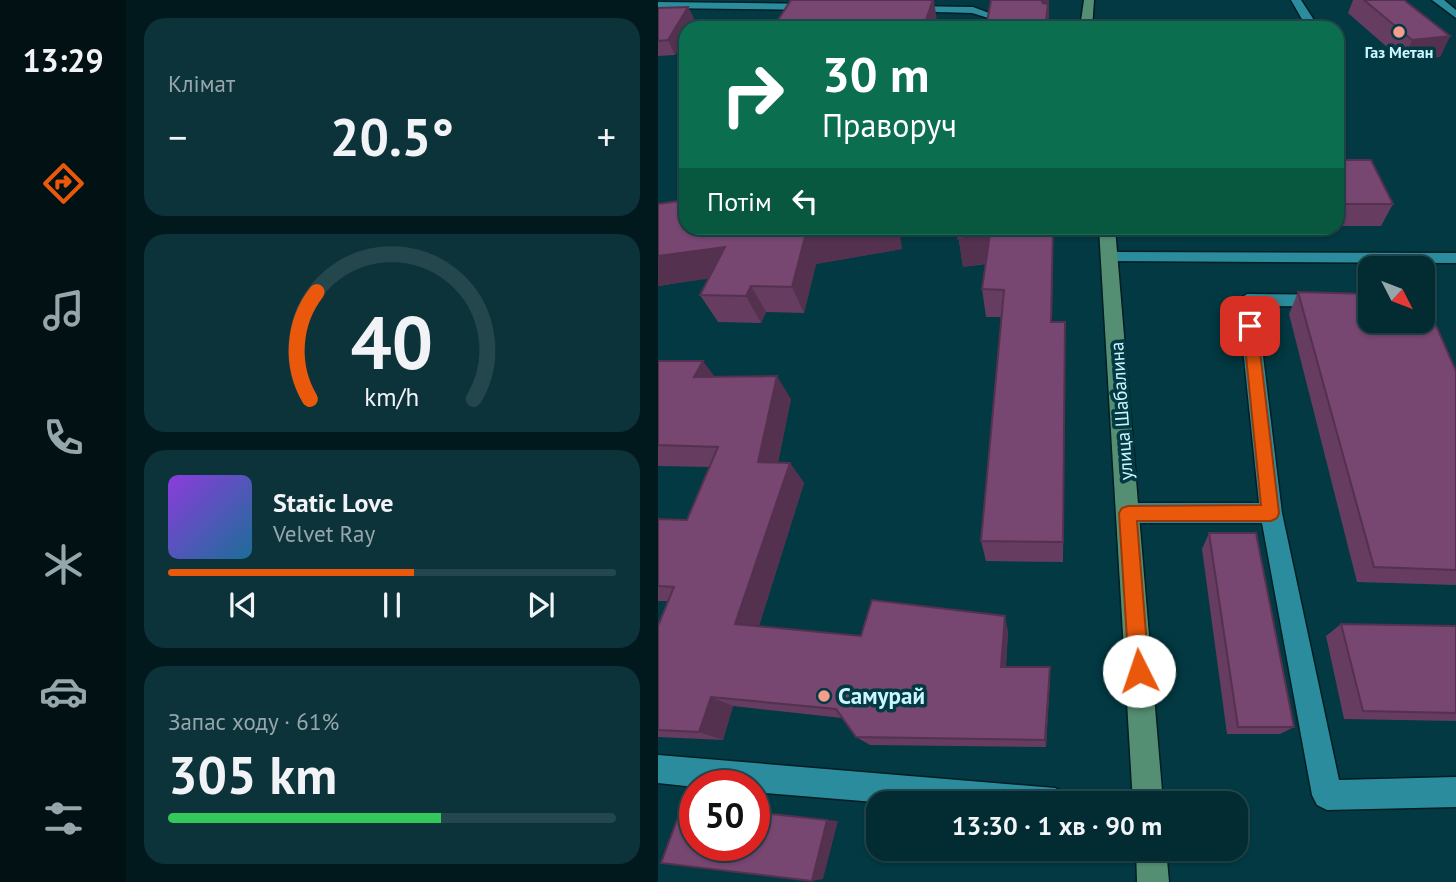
<!DOCTYPE html>
<html lang="uk">
<head>
<meta charset="utf-8">
<style>
	body { margin:0; font-family:"PT Sans",sans-serif; background:#0c333a; color:#f1f3f6; height:100vh; display:flex; flex-direction:column; font-size:26px; white-space:nowrap }
	* { box-sizing:border-box; margin:0 }
	p { font-size:23px; color:#96a7ac }
	.icon { flex:none; width:38px; height:38px; fill:none; stroke:currentColor; stroke-width:2; stroke-linecap:round; stroke-linejoin:round }
	.map { position:relative; flex:1; overflow:hidden }
	.panel { display:flex; flex-direction:column; gap:18px; padding:18px; background:#01181c; width:532px }
	.panel>* { flex:none }
	.top-card { position:absolute; left:21px; top:21px; width:665px; height:214px; border-radius:21px; box-shadow:0 2px 5px #0004,0 0 0 2px #23474d; background:#0b6e4f; color:#fff; overflow:hidden }
	.needle { width:46px; rotate:132deg }
	.tools { position:absolute; left:700px; top:256px; display:grid; gap:14px }
	.tools a { display:grid; place-items:center; width:77px; height:77px; border-radius:14px; background:#022b32; box-shadow:0 2px 5px #0004,0 0 0 2px #23474d; font-size:35px }
	.speed { position:absolute; left:21px; top:770px; display:flex; gap:14px; font-size:35px; font-weight:700; text-align:center }
	.speed>* { display:grid; place-content:center; width:91px; height:91px; border-radius:50%; background:#022b32; box-shadow:0 2px 5px #0004,0 0 0 2px #23474d; line-height:1 }
	.speed .limit { border:10px solid #d22; background:#fff; color:#111 }
	.pin { position:absolute; display:grid; place-items:center; width:60px; height:60px; color:#fff; margin:-30px; border-radius:14px; box-shadow:0 4px 10px #0006 }
	.me { position:absolute; width:77px; margin:-38px; rotate:356deg; stroke-linejoin:round; filter:drop-shadow(0 0 5px #0008) }
	.turn { display:flex; align-items:center; gap:24px; height:147px; padding:0 28px; font-size:32px }
	.turn .icon { width:91px; height:91px; stroke-width:2.5 }
	.turn b { display:block; font-size:49px; line-height:60px }
	.then { display:flex; align-items:center; height:66px; padding:0 28px; background:#0003; gap:14px; font-size:26px }
	.big { font-size:52px; font-weight:700; line-height:1.1 }
	.panel .widget { flex:1; display:flex; flex-direction:column; justify-content:center; gap:10px; min-width:0; padding:0 24px; border-radius:21px; background:#0c333a }
	.panel .dial { align-items:center; gap:0 }
	.dial svg { height:182px; overflow:visible; fill:none; stroke:#23474d; stroke-width:7; stroke-linecap:round; text-anchor:middle }
	.dial text { fill:#f1f3f6; stroke:none }
	.song { display:flex; align-items:center; gap:21px }
	.cover { width:84px; height:84px; border-radius:10px; background:linear-gradient(135deg,hsl(270 70% 55%),hsl(200 70% 35%)) }
	.played { height:7px; border-radius:4px; background:linear-gradient(90deg,#ea580c 55%,#23474d 55%) }
	.keys { display:flex; justify-content:space-around; direction:ltr }
	.heat { display:flex; justify-content:space-between; align-items:center; font-size:38px; direction:ltr }
	.charge { height:10px; border-radius:5px; background:linear-gradient(90deg,#34c759 61%,#23474d 0) }
	.trip { position:absolute; left:208px; top:791px; width:382px; height:70px; border-radius:21px; background:#022b32; box-shadow:0 2px 5px #0004,0 0 0 2px #23474d; font-weight:700; line-height:70px; text-align:center }
	main { display:flex; flex:1; min-height:0 }
	.menu { display:flex; flex-direction:column; width:126px; justify-content:space-around; align-items:center; background:#011114; color:#96a7ac }
	.menu .icon { width:49px; height:49px }
	.menu .active { color:#ea580c }
	.menu b { font-size:32px; color:#f1f3f6 }
	.map>svg:first-child { display:block }
	.lines { fill:none; stroke-linecap:round; stroke-linejoin:round }
	.service-casing { stroke:#021e24; stroke-width:3 }
	.secondary-casing { stroke:#021e24; stroke-width:3 }
	.service { fill:#2b8c9d; fill-rule:evenodd }
	.secondary { fill:#558f73; fill-rule:evenodd }
	.wall { fill:#663c61 }
	.shaded-wall { fill:#53314f }
	.building { fill:#774671; stroke:#53314f; stroke-width:2 }
	.route { fill:#ea580c; stroke:#983908; stroke-width:2 }
	.poi-dot { fill:#f49d8c; stroke:#023942; stroke-width:2.5 }
	.labels { text-anchor:middle; stroke-width:7; stroke-linejoin:round; paint-order:stroke }
	.far-poi-label { font-size:16px; font-weight:bold; fill:#cbf6ff; stroke:#023942 }
	.street-label { font-size:19px; fill:#cbf6ff; stroke:#023942 }
	.near-poi-label { font-size:23px; font-weight:bold; fill:#cbf6ff; stroke:#023942; text-anchor:start }
</style>
</head>
<body>
<main>
<nav class="menu">
<b>13:29</b>
<svg class="icon active" aria-label="directions" viewBox="0 0 24 24"><path d="M12 3l9 9-9 9-9-9zM9 14v-3h6M13 9l2 2-2 2"/></svg>
<svg class="icon" aria-label="music" viewBox="0 0 24 24"><path d="M9 18V5l10-2v13"/><circle cx="6" cy="18" r="3"/><circle cx="16" cy="16" r="3"/></svg>
<svg class="icon" aria-label="phone" viewBox="0 0 24 24"><path d="M5 4h4l2 5-3 2q2 4 5 5l2-3 5 2v4C11 20 4 13 5 4z"/></svg>
<svg class="icon" aria-label="climate" viewBox="0 0 24 24"><path d="M12 3v18M4 7l16 10M4 17L20 7"/></svg>
<svg class="icon" aria-label="car" viewBox="0 0 24 24"><path d="M5 17H2v-5l4-1 3-4h7l3 4 3 1v5h-3M9 17h6M6 11h13"/><circle cx="7" cy="17" r="2"/><circle cx="17" cy="17" r="2"/></svg>
<svg class="icon" aria-label="filters" viewBox="0 0 24 24"><path d="M4 7h16M4 17h16"/><circle cx="9" cy="7" r="2"/><circle cx="15" cy="17" r="2"/></svg>
</nav>
<section class="panel">
<div class="widget"><p>Клімат</p>
<div class="heat"><a>−</a><b class="big">20.5°</b><a>+</a></div>
</div>
<div class="widget dial"><svg viewBox="0 0 100 80">
<path d="M14 69A42 42 0 1 1 86 69"/>
<path d="M14 69A42 42 0 0 1 17 22" stroke="#ea580c"/>
<text x="50" y="56" font-size="32" font-weight="700">40</text>
<text x="50" y="72" font-size="11">km/h</text>
</svg></div>
<div class="widget">
<div class="song"><i class="cover"></i><div><b>Static Love</b><p>Velvet Ray</p></div></div>
<div class="played"></div>
<div class="keys"><svg class="icon" aria-label="previous" viewBox="0 0 24 24"><path d="M18 5L8 12l10 7zM5 5v14"/></svg><svg class="icon" aria-label="pause" viewBox="0 0 24 24"><path d="M8 5v14M16 5v14"/></svg><svg class="icon" aria-label="next" viewBox="0 0 24 24"><path d="M6 5l10 7-10 7zM19 5v14"/></svg></div>
</div>
<div class="widget"><p>Запас ходу · 61%</p><b class="big">305 km</b><div class="charge"></div></div>
</section>
<div class="map">
<svg width="798" height="882" viewBox="0 0 798 882">
	<rect width="100%" height="100%" fill="#023942"/>
	<g class="lines">
		<g class="service-casing">
			<g id="service">
				<polygon points="633,0 643,0 661,28 649,28"/>
				<polygon points="774,0 786,0 798,10 798,18"/>
				<polygon points="0,2 157,4 162,7 157,10 0,8"/>
				<polygon points="249,6 315,7 342,17 337,20 314,13 245,11 245,7"/>
				<polygon points="391,22 416,25 422,28 387,27 385,25"/>
				<polygon points="452,252 798,253 798,263 446,261 444,257"/>
				<polygon points="589,294 712,295 712,307 599,306 624,513 681,780 798,777 798,807 669,810 659,805 654,795 604,523 470,523 462,520 459,513 462,506 470,503 601,503 580,300"/>
				<polygon points="0,755 397,788 407,793 412,803 229,803 96,792 96,786 37,787 0,783"/>
			</g>
		</g>
		<g class="secondary-casing">
			<g id="secondary">
				<polygon points="426,0 436,0 434,28 422,28"/>
				<polygon points="441,228 457,228 505,803 475,803"/>
				<polygon points="478,849 508,849 511,882 479,882"/>
			</g>
		</g>
		<use href="#service" class="service"/>
		<use href="#secondary" class="secondary"/>
	</g>
	<g class="wall">
		<polygon points="695,0 746,0 792,36 782,57 745,61 690,13"/>
		<polygon points="30,7 37,21 33,28 28,28 28,37 17,55 0,56 0,8"/>
		<polygon points="679,83 687,97 679,118"/>
		<polygon points="679,160 735,204 723,226 679,226"/>
		<polygon points="0,204 244,249 158,264 146,313 108,312 103,323 60,322 42,295 51,278 0,286"/>
		<polygon points="299,228 395,228 394,322 407,322 405,562 328,561 323,541 344,317 328,317 324,289 328,264 305,267"/>
		<polygon points="640,292 798,371 798,585 699,582 631,314"/>
		<polygon points="0,361 133,399 120,462 132,463 146,483 101,626 203,636 350,631 348,667 392,667 392,679 388,747 212,745 198,737 184,718 75,706 65,740 0,737 0,626 10,601 0,601 0,519 29,520 52,467 0,466"/>
		<polygon points="551,533 636,727 622,734 569,734 544,549"/>
		<polygon points="683,624 798,626 798,721 686,719 668,636"/>
	</g>
	<g class="shaded-wall">
		<polygon points="275,0 276,0 279,22 277,28 265,28"/>
		<polygon points="382,0 391,0 391,28 387,28"/>
		<polygon points="30,7 37,21 33,28 28,28 28,37 17,55 10,40"/>
		<polygon points="792,36 782,57 745,61 754,40"/>
		<polygon points="202,228 241,228 244,249 158,264 146,313 134,287 147,237"/>
		<polygon points="299,228 332,234 335,262 305,267"/>
		<polygon points="67,247 82,274 0,286 0,256"/>
		<polygon points="93,286 108,312 103,323 88,296"/>
		<polygon points="45,361 62,384 36,377"/>
		<polygon points="119,376 133,399 116,482 100,462"/>
		<polygon points="132,463 146,483 97,638 77,624"/>
		<polygon points="347,616 350,631 347,678 343,667"/>
		<polygon points="392,667 392,679 388,747 387,740"/>
		<polygon points="53,697 75,706 65,740 41,732"/>
		<polygon points="169,820 180,821 165,879 154,881"/>
	</g>
	<g class="building">
		<polygon points="133,0 275,0 265,28 115,28"/>
		<polygon points="333,0 383,0 385,3 390,4 387,28 328,28"/>
		<polygon points="706,0 746,0 792,36 754,40"/>
		<polygon points="30,7 10,40 0,41 0,8"/>
		<polygon points="679,83 687,97 679,97"/>
		<polygon points="679,160 713,160 735,204 679,204"/>
		<polygon points="28,200 28,228 202,228 147,237 134,287 93,286 88,296 42,295 67,247 0,256 0,204"/>
		<polygon points="300,228 395,228 393,322 407,322 405,542 323,541 346,290 324,289 332,234 300,239"/>
		<polygon points="640,292 712,294 712,320 765,320 765,296 798,371 798,570 716,567"/>
		<polygon points="0,361 45,361 36,377 119,376 100,462 132,463 77,624 203,636 214,600 347,616 343,667 392,667 387,740 198,737 178,709 53,697 41,732 0,730 0,626 16,587 0,586 0,519 29,520 60,447 0,445"/>
		<polygon points="551,533 598,533 636,727 580,727"/>
		<polygon points="683,624 798,626 798,713 705,711"/>
		<polygon points="25,804 37,805 37,845 96,845 96,812 169,820 154,881 3,863"/>
	</g>
	<polygon class="route" points="592,321 599,326 621,513 619,518 613,521 479,521 491,671 488,679 481,682 474,679 471,671 461,513 464,508 470,506 603,505 585,326"/>
	<g class="poi-dot">
		<circle cx="741" cy="32" r="7"/>
		<circle cx="166" cy="696" r="7"/>
	</g>
	<g class="labels">
		<g class="far-poi-label">
			<text x="741" y="58">Газ Метан</text>
		</g>
		<g class="street-label">
			<text transform="translate(463 411) rotate(-94)" y="7">улица Шабалина</text>
		</g>
		<g class="near-poi-label">
			<text x="180" y="704">Самурай</text>
		</g>
	</g>
</svg>
<div class="tools">
<a><svg class="needle" viewBox="-14 -14 28 28"><path d="M0-13l5 13h-10z" fill="#e53935"/><path d="M0 13l5-13h-10z" fill="#96a7ac"/></svg></a>
</div>
<div class="speed"><div class="limit">50</div></div>
<div class="pin" style="left:592px;top:326px;background:#d93025"><svg class="icon" aria-label="arrive" viewBox="0 0 24 24"><path d="M6 21V4h12l-3 4 3 4H6"/></svg></div>
<svg class="me" style="left:481px;top:671px" viewBox="-20 -20 40 40"><circle r="19" fill="#fff"/><path d="M0-13L10 11 0 6-10 11z" fill="#ea580c"/></svg>
<div class="trip">13:30 · 1 хв · 90 m</div>
<div class="top-card">
<div class="turn"><svg class="icon" aria-label="right" viewBox="0 0 24 24"><path d="M7 20v-9h11M14 6l5 5-5 5"/></svg><div><b>30 m</b>Праворуч</div></div>
<div class="then">Потім<svg class="icon" aria-label="left" viewBox="0 0 24 24"><path d="M17 20v-9H6M10 6l-5 5 5 5"/></svg></div>
</div>
</div>
</main>
</body>
</html>
